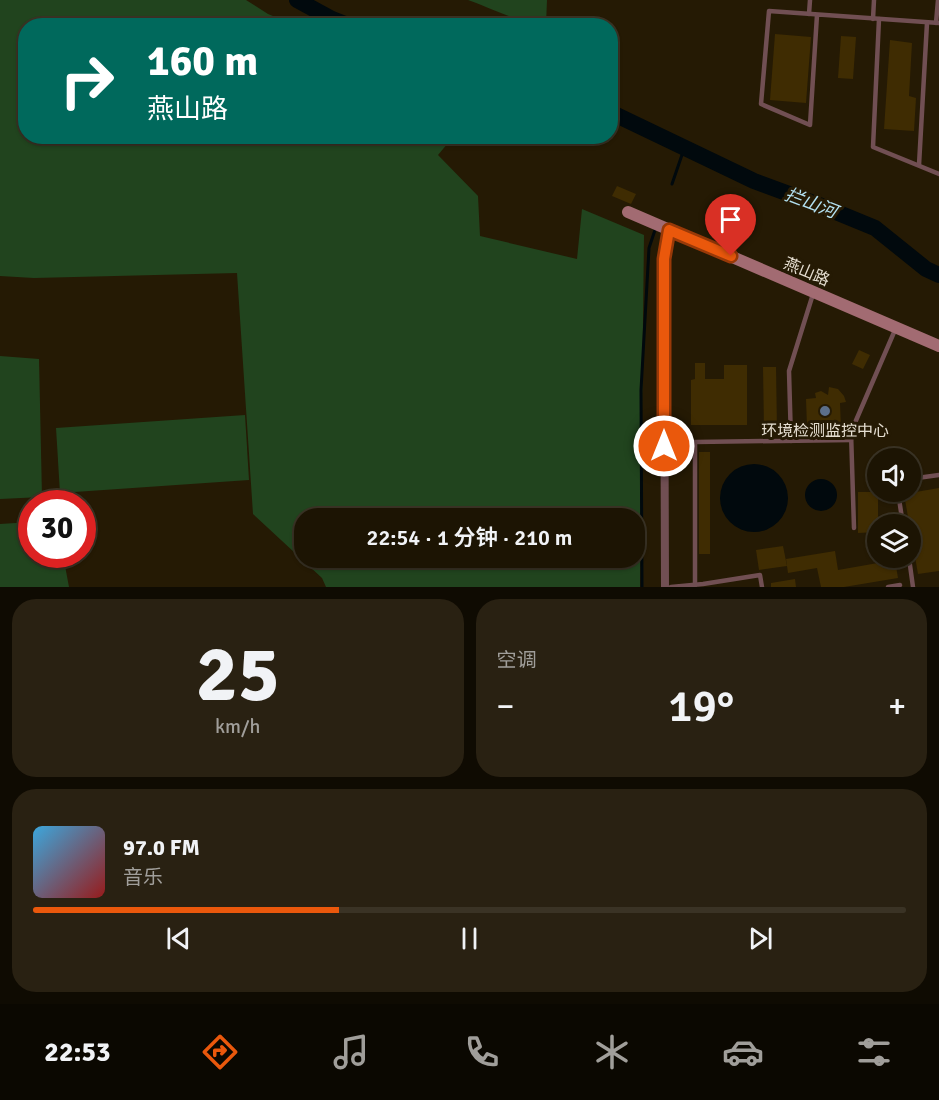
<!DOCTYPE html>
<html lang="zh">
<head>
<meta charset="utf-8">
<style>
	body { margin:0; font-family:Signika,"Noto Sans SC",sans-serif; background:#292112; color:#f1f3f6; height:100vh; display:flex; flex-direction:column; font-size:22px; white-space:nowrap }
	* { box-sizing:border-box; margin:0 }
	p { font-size:20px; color:#a09e9a }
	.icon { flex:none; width:33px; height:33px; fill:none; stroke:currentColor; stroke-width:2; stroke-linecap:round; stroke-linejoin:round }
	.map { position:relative; height:587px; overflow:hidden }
	.sheet { display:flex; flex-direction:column; gap:12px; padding:12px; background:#0f0b02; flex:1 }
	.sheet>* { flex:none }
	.hud { position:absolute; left:18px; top:18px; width:600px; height:126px; border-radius:24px; box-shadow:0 2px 4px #0004,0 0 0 2px #3a3325; background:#00695c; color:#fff; overflow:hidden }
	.controls { position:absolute; left:867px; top:448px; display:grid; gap:12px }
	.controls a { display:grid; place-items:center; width:54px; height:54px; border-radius:50%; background:#1c1403; box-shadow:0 2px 4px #0004,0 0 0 2px #3a3325; font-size:30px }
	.speed { position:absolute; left:18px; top:490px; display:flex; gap:12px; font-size:30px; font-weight:700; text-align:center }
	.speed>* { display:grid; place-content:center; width:78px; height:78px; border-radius:50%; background:#1c1403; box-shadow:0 2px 4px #0004,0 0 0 2px #3a3325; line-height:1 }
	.speed .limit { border:9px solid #d22; background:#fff; color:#111 }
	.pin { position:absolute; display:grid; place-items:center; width:51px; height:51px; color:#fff; margin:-62px -26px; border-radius:50% 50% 50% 0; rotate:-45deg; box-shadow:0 0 6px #0007 }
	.pin .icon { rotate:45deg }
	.me { position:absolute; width:66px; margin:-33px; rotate:0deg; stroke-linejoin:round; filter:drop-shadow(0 0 4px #0008) }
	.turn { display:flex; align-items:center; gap:21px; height:126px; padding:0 30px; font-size:27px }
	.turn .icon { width:78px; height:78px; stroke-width:2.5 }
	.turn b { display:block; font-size:42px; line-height:51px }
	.big { font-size:45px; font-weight:600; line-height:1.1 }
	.sheet .card { flex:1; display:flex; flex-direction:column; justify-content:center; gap:9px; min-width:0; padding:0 21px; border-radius:24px; background:#292112 }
	.sheet .dial { align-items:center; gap:0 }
	.dial b { font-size:78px; line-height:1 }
	.song { display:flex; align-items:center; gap:18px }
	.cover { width:72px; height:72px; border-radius:9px; background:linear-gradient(135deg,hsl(200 70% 55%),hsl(0 70% 35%)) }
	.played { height:6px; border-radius:3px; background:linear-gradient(90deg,#ea580c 35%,#3a3325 35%) }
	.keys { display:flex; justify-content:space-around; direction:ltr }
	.heat { display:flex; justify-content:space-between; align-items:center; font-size:33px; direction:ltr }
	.sheet .tiles { flex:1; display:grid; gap:12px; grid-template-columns:1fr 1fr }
	.card:last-child { grid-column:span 2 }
	.trip { position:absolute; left:294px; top:508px; width:351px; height:60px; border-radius:24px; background:#1c1403; box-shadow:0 2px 4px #0004,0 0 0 2px #3a3325; font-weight:600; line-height:60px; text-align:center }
	.dock { display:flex; height:96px; justify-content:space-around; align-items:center; background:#0b0801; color:#a09e9a }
	.dock .icon { width:42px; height:42px }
	.dock .selected { color:#ea580c }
	.dock b { font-size:27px; color:#f1f3f6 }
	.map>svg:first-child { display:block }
	.green { fill:#21441e; fill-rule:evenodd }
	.water { fill:#01090d }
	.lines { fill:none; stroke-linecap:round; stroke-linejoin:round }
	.stream { stroke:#01090d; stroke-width:3 }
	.river { stroke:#01090d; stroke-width:16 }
	.building { fill:#3f2c02 }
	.lane { stroke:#714f53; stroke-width:4.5 }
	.street { stroke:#714f53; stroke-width:8 }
	.secondary { stroke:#a26b72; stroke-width:12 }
	.route-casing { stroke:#983908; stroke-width:15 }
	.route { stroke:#ea580c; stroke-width:10 }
	.service-dot { fill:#5c6f8a; stroke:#251a04; stroke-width:2 }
	.labels { text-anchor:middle; stroke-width:6; stroke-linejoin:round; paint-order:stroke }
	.street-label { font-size:16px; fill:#e5ded1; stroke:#251a04 }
	.poi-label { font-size:16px; fill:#e5ded1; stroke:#251a04 }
	.water-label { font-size:18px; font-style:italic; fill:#b4e2f3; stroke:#251a04 }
</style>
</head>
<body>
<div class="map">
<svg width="939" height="587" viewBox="0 0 939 587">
	<rect width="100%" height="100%" fill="#251a04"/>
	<g class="green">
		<path d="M0,0h246l22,14 27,11 -269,1v110l427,1 -15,18 40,41 2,40 97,23 5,-50 62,26 -4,352h-314l-4,-9 -69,-64 -16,-241 -203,5 -34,-2zM304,519h330v39h-330z"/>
		<path d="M468,0h79l-1,25c-19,1 -58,-18 -78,-25z"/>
		<polygon points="0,356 39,359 42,497 0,499"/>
		<polygon points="245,415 249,480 60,493 56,428"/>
		<polygon points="31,522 32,555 63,555 69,587 0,587 0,524"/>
	</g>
	<g class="water">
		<circle cx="754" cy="498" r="34"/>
		<circle cx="821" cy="495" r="16"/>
	</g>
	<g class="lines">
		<g class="stream">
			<polyline points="672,184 684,149"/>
			<polyline points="642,587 641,390 649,248 656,227"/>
		</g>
		<g class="river">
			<polyline points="297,0 332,19 350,26"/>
			<polyline points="610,112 754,181 819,205 875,228 926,269 939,275"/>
		</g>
	</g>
	<g class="building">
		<polygon points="775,34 811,37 806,103 770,100"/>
		<polygon points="841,36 856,37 853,79 838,78"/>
		<polygon points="890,40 912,43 909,96 916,98 914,131 884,129"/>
		<polygon points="617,186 636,194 631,204 612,196"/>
		<polygon points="859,350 870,355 863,369 852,364"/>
		<polygon points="695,363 705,363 705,379 724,379 724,365 747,365 747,425 691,425 691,380 695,379"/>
		<polygon points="763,367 776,367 777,430 764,430"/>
		<polygon points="829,387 838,389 844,396 846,402 840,403 841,429 830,436 817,436 807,427 806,399 816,398 815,393 821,391 828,395"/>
		<rect x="699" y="452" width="11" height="102"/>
		<polygon points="939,488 939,571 918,574 904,494"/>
		<polygon points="858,492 878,492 878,532 858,533"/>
		<polygon points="783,546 787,566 759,570 756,550"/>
		<polygon points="835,551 838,570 895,560 898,578 844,587 821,587 817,568 788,573 786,559"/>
		<polygon points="795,579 796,587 771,587 771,583"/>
	</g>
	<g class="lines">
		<g class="lane">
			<polyline points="809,14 810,0"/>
			<polyline points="817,15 810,125 761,104 769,11 939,23"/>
			<polyline points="873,19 874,0"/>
			<polyline points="879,19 873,147 939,174"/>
			<polyline points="936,23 938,0"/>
			<polyline points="919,165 927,23"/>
			<polyline points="791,441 789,371 813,294"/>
			<polyline points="910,479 939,475"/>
			<polyline points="898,492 903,525"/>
			<polyline points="854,528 851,432 895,330"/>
			<polyline points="909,558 913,587"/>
			<polyline points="695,585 695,442 851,440"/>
			<polyline points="671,587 703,584 760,575 762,587"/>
			<polyline points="888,587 900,585"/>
		</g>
		<polyline class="street" points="665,587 664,259 669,230"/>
		<polyline class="secondary" points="628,212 939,346"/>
	</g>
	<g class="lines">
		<g class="route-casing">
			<polyline id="route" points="664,446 664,259 669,230 731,256"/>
		</g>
		<use href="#route" class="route"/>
	</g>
	<circle class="service-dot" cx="825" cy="411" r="6"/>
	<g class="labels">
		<g class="street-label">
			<text transform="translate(807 271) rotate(23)" y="6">燕山路</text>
		</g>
		<g class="poi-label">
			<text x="825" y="436">环境检测监控中心</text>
		</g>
		<g class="water-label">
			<text transform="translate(811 203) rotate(21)" y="6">拦山河</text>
		</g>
	</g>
</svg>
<div class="controls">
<a><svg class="icon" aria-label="sound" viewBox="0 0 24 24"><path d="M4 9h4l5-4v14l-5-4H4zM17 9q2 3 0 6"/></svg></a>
<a><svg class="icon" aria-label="layers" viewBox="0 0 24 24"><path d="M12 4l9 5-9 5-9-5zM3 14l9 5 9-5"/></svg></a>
</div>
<div class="speed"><div class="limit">30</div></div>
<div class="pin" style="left:731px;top:256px;background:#d93025"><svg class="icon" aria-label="arrive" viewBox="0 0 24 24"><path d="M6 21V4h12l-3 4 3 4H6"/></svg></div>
<svg class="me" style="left:664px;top:446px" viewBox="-20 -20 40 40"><circle r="17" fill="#ea580c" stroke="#fff" stroke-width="3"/><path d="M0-11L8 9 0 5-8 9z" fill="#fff"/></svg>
<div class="trip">22:54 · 1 分钟 · 210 m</div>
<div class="hud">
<div class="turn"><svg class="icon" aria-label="right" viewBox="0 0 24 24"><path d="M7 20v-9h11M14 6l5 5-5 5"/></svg><div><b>160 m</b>燕山路</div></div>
</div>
</div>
<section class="sheet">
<div class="tiles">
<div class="card dial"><b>25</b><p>km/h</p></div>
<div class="card"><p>空调</p>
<div class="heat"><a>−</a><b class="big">19°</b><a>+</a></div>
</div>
<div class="card">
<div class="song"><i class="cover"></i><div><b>97.0 FM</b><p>音乐</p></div></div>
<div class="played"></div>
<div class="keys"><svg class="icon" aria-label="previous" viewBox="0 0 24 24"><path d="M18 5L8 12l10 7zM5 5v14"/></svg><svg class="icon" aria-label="pause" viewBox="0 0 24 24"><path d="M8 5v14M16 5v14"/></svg><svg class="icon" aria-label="next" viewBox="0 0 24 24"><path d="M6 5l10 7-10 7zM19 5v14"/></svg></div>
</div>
</div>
</section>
<nav class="dock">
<b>22:53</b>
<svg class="icon selected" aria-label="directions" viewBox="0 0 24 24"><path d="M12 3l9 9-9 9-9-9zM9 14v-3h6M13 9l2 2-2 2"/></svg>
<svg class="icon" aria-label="music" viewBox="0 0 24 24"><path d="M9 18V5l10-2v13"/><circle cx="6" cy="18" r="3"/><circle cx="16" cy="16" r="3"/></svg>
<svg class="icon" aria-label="phone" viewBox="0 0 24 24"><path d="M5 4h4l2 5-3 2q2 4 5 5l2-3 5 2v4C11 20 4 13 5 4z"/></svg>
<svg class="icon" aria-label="climate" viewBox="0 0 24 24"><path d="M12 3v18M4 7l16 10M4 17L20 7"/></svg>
<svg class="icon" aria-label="car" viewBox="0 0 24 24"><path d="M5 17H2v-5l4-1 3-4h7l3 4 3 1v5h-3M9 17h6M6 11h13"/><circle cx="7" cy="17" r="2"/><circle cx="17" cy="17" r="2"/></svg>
<svg class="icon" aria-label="filters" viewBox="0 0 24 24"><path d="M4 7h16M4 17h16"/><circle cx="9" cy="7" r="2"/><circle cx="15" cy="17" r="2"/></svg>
</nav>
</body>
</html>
